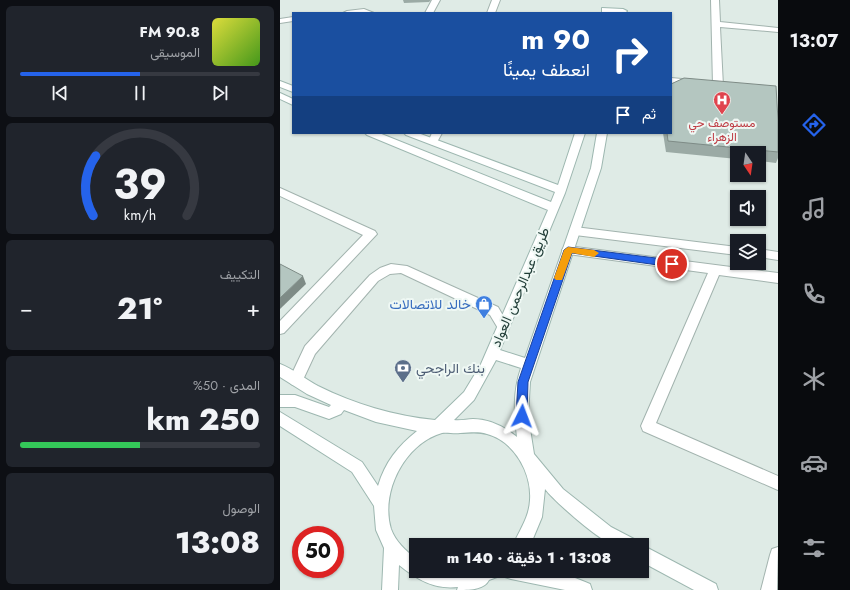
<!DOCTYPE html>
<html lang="ar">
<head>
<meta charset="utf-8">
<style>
	body { margin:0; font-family:Jost,Vazirmatn,sans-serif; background:#20242c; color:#f1f3f6; direction:rtl; height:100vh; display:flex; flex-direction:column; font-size:15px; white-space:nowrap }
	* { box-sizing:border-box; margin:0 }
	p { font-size:13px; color:#9ea1a6 }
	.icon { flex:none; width:22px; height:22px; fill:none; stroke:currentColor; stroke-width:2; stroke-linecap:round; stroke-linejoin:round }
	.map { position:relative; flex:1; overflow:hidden; direction:ltr }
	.drawer { display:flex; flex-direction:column; gap:6px; padding:6px; background:#0d0f14; width:280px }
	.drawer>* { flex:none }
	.banner { position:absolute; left:12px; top:12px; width:380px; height:122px; border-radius:0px; box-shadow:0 1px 3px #0004; direction:rtl; background:#1a4fa0; color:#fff; overflow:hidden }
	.needle { width:26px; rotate:167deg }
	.tools { position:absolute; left:450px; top:146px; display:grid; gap:8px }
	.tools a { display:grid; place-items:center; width:36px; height:36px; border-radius:0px; background:#171b24; box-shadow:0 1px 3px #0004; font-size:20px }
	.speed { position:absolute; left:12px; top:526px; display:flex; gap:8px; font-size:20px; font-weight:700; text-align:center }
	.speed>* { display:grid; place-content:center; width:52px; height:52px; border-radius:50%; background:#171b24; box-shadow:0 1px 3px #0004; line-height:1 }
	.speed .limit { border:6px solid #d22; background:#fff; color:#111 }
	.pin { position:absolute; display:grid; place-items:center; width:34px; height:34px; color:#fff; margin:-17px; border:2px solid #fff; border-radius:50%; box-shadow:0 1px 4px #0007 }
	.me { position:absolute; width:44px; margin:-22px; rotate:3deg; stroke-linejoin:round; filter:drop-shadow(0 0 3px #0008) }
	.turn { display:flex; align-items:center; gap:14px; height:84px; padding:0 16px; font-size:18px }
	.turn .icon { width:52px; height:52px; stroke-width:2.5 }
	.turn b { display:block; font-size:28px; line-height:34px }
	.then { display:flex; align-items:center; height:38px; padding:0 16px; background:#0003; gap:8px; font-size:15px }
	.big { font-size:30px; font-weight:800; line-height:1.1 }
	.drawer .card { flex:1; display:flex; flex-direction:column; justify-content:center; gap:6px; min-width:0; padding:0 14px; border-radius:6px; background:#20242c }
	.drawer .dial { align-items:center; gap:0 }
	.dial svg { height:104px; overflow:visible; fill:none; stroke:#363941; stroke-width:7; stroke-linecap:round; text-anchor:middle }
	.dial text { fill:#f1f3f6; stroke:none }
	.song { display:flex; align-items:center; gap:12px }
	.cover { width:48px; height:48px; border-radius:6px; background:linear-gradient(135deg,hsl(60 70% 55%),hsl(100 70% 35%)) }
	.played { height:4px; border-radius:2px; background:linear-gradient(90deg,#2563eb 50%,#363941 50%) }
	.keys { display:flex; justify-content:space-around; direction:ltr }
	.heat { display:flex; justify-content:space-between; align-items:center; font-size:22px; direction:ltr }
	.charge { height:6px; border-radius:3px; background:linear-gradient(90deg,#34c759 50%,#363941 0) }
	.trip { position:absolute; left:129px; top:538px; width:240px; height:40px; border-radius:0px; background:#171b24; box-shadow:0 1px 3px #0004; font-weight:800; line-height:40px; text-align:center; direction:rtl }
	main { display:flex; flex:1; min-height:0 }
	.menu { display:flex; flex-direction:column; width:72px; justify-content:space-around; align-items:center; background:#090b0e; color:#9ea1a6 }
	.menu .icon { width:28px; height:28px }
	.menu .on { color:#2563eb }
	.menu b { font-size:18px; color:#f1f3f6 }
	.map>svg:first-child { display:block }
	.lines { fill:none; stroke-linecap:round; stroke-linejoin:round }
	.street-casing { stroke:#a2b3ae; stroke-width:2 }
	.secondary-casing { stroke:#9db7b0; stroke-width:2 }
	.street { fill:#fff; fill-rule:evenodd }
	.secondary { fill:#fff; fill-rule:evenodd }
	.wall { fill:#9baaa5 }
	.shaded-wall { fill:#7e8b86 }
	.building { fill:#b4c6c0; stroke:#7e8b86 }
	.route { fill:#2563eb; stroke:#184099 }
	.slow { fill:#f59e0b }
	.labels { text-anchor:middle; stroke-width:4; stroke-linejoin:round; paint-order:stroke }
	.far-health-label { font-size:12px; fill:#be3a42; stroke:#eff8f4 }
	.street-label { font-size:14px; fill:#1f3c36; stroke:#eff8f4 }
	.shop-label { font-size:14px; fill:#366cbe; stroke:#eff8f4; text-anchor:end }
	.service-label { font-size:14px; fill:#4e5e75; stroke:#eff8f4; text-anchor:start }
</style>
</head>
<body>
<main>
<nav class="menu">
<b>13:07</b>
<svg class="icon on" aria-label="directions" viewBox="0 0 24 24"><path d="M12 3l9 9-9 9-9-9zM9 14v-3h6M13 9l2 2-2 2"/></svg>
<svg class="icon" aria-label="music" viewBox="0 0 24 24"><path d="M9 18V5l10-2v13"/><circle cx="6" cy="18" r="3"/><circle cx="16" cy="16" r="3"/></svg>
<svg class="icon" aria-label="phone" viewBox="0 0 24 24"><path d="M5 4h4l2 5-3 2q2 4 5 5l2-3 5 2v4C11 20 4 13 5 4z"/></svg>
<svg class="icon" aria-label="climate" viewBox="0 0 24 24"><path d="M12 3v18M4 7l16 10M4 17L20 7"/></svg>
<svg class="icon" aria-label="car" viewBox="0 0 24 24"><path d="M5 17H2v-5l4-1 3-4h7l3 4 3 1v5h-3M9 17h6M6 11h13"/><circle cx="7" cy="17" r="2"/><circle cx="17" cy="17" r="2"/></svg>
<svg class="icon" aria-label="filters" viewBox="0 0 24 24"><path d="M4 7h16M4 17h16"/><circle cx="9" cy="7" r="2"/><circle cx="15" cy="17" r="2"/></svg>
</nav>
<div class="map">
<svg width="498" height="590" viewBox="0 0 498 590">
	<rect width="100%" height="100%" fill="#dfebe6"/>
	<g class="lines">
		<g class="street-casing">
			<g id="street">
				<polygon points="152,0 160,0 153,13 145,13"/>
				<polygon points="212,0 220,0 215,13 207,13"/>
				<polygon points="431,0 439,0 440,22 498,28 498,32 440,27 443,86 438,89 433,86"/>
				<polygon points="84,9 94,13 63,13 67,11"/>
				<polygon points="13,17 13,21 0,23 0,19"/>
				<polygon points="391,78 413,80 417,83 413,86 391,84"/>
				<polygon points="152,133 162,133 156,144 153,145 148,142"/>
				<polygon points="0,188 95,231 97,234 4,333 0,334 0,321 83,235 0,196"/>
				<polygon points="295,227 457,247 457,255 295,235 289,231"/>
				<polygon points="288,246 498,273 498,283 439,275 376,423 498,476 498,490 363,431 361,426 428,273 288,254 284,253 282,250 284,247"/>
				<polygon points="479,249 498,252 498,260 479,257"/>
				<polygon points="111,264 127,266 218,307 229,326 227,330 223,331 219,330 210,315 121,273 110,274 98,281 35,354 21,384 16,386 11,384 9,380 25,346 90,275 100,268"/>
				<polygon points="498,547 497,590 481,590 490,555 492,549"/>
			</g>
		</g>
		<g class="secondary-casing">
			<g id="secondary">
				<polygon points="322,8 343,9 347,11 345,13 325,12 322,12"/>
				<polygon points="0,81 13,86 13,92 0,87"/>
				<polygon points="0,93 13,99 13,105 0,99"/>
				<path d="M85,133h14l172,69 4,-10 -149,-57 -2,-2h14l140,52 17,-52h10l-20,60 -65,157 25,8 66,-190 6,-35h10l-6,35 -71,214 -2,34 6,38 29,35 48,38 23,12 2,6c-7,0 -15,1 -22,0 -13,-3 -60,-44 -69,-56l-3,28 -10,24 -2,4h-17c7,-16 16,-27 17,-45 2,-27 -16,-59 -43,-66 -10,-3 -18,-1 -27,-1 -6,1 -13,-1 -18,0 -38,11 -62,60 -51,96 5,13 14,21 25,30v12h83l-2,6 -8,3c-5,10 -20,10 -32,10l1,-3c-23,3 -42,-8 -59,-22l-1,25h-16l2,-42 -8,-18 -2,-24 -22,-34 -72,-46v-14l82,50 16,24c7,-24 20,-40 39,-55l-41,-9 -32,-12 -3,4 -12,5 -34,-12h-15v-12h15l34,12 2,-2 -24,-11 -27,-17v-13c13,5 25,15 38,22 36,18 76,30 117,34l29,-28 17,-28 67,-154 -181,-75zM216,360l25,8c-8,23 -7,45 -4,69 -12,-10 -28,-18 -44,-18 -6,0 -13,2 -19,1l20,-20z"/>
				<polygon points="362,545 436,584 438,590 414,590 362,562"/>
				<path d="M223,571c34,0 55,-2 87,13l2,6h-27l-54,-11 -6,-2z"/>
			</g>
		</g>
		<use href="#street" class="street"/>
		<use href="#secondary" class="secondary"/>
	</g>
	<g class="wall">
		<polygon points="123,0 151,0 149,2 124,3"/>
		<polygon points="498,120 498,158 496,163 479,161 479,153 457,153 457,159 386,152 383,133 391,133"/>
	</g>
	<polygon class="shaded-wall" points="23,276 26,284 0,309 0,298"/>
	<g class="building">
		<polygon points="404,78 496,86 498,120 498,152 388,141 387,133 391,133 391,84"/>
		<polygon points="0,264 23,276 0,298"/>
	</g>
	<polygon class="route" points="288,247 392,260 396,264 392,267 292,253 248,382 247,416 245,420 242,421 238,420 236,416 238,382 284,250"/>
	<polygon class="slow" points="288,247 314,250 319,253 314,257 292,253 282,280 276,280 274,278 284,250"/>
	<defs>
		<g id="hospital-pin" transform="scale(0.9)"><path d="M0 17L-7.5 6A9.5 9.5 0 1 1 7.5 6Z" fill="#e0444e" stroke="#eff8f4"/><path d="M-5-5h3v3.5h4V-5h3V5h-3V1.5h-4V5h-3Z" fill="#fff"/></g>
		<g id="shop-pin" transform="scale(0.9)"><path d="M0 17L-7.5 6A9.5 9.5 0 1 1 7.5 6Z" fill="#3f7fe0" stroke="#eff8f4"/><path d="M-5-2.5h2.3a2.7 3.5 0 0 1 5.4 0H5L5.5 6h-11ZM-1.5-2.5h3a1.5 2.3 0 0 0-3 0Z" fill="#fff"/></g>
		<g id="bank-pin" transform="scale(0.9)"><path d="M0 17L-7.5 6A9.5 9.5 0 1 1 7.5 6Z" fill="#5c6f8a" stroke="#eff8f4"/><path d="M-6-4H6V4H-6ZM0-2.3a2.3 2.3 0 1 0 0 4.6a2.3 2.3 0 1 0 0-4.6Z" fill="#fff"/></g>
	</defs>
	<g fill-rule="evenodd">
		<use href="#hospital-pin" x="442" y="100"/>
		<use href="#shop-pin" x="204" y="304"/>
		<use href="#bank-pin" x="123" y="368"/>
	</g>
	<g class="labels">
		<g class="far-health-label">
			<text x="442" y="127">مستوصف حي<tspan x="442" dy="14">الزهراء</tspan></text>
		</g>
		<g class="street-label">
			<text transform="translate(240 287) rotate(-67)" y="5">طريق عبدالرحمن العواد</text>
		</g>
		<g class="shop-label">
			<text x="191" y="309">خالد للاتصالات</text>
		</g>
		<g class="service-label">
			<text x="136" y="373">بنك الراجحي</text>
		</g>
	</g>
</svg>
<div class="tools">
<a><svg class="needle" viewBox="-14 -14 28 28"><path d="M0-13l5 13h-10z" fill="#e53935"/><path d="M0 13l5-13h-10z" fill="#9ea1a6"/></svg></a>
<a><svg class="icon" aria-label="sound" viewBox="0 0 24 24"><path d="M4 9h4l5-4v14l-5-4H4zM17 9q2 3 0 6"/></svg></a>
<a><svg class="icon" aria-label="layers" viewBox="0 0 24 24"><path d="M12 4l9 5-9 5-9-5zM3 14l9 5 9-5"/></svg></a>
</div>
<div class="speed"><div class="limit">50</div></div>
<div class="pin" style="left:392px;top:264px;background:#d93025"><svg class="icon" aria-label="arrive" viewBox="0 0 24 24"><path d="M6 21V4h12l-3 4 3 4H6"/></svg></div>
<svg class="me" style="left:242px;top:416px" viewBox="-20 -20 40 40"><path d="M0-17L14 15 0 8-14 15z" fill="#2563eb" stroke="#fff" stroke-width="4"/></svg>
<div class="trip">13:08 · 1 دقيقة · 140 m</div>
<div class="banner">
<div class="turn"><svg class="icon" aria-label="right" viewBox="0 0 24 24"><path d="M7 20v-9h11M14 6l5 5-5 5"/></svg><div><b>90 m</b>انعطف يمينًا</div></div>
<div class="then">ثم<svg class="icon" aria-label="arrive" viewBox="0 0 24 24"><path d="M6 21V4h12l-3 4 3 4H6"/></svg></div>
</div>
</div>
<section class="drawer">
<div class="card">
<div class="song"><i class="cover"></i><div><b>90.8 FM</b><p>الموسيقى</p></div></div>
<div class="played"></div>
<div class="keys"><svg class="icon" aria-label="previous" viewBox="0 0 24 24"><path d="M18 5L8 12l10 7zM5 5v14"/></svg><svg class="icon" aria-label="pause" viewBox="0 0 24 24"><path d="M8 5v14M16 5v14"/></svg><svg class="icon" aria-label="next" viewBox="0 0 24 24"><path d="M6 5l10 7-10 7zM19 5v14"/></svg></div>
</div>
<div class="card dial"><svg viewBox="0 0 100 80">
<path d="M14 69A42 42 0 1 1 86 69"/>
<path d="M14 69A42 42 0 0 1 16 23" stroke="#2563eb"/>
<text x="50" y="56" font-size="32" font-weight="700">39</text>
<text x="50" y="72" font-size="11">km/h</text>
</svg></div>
<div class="card"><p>التكييف</p>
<div class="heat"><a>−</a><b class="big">21°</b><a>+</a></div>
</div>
<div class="card"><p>المدى · 50%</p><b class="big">250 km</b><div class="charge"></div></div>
<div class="card"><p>الوصول</p><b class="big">13:08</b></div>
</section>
</main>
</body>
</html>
